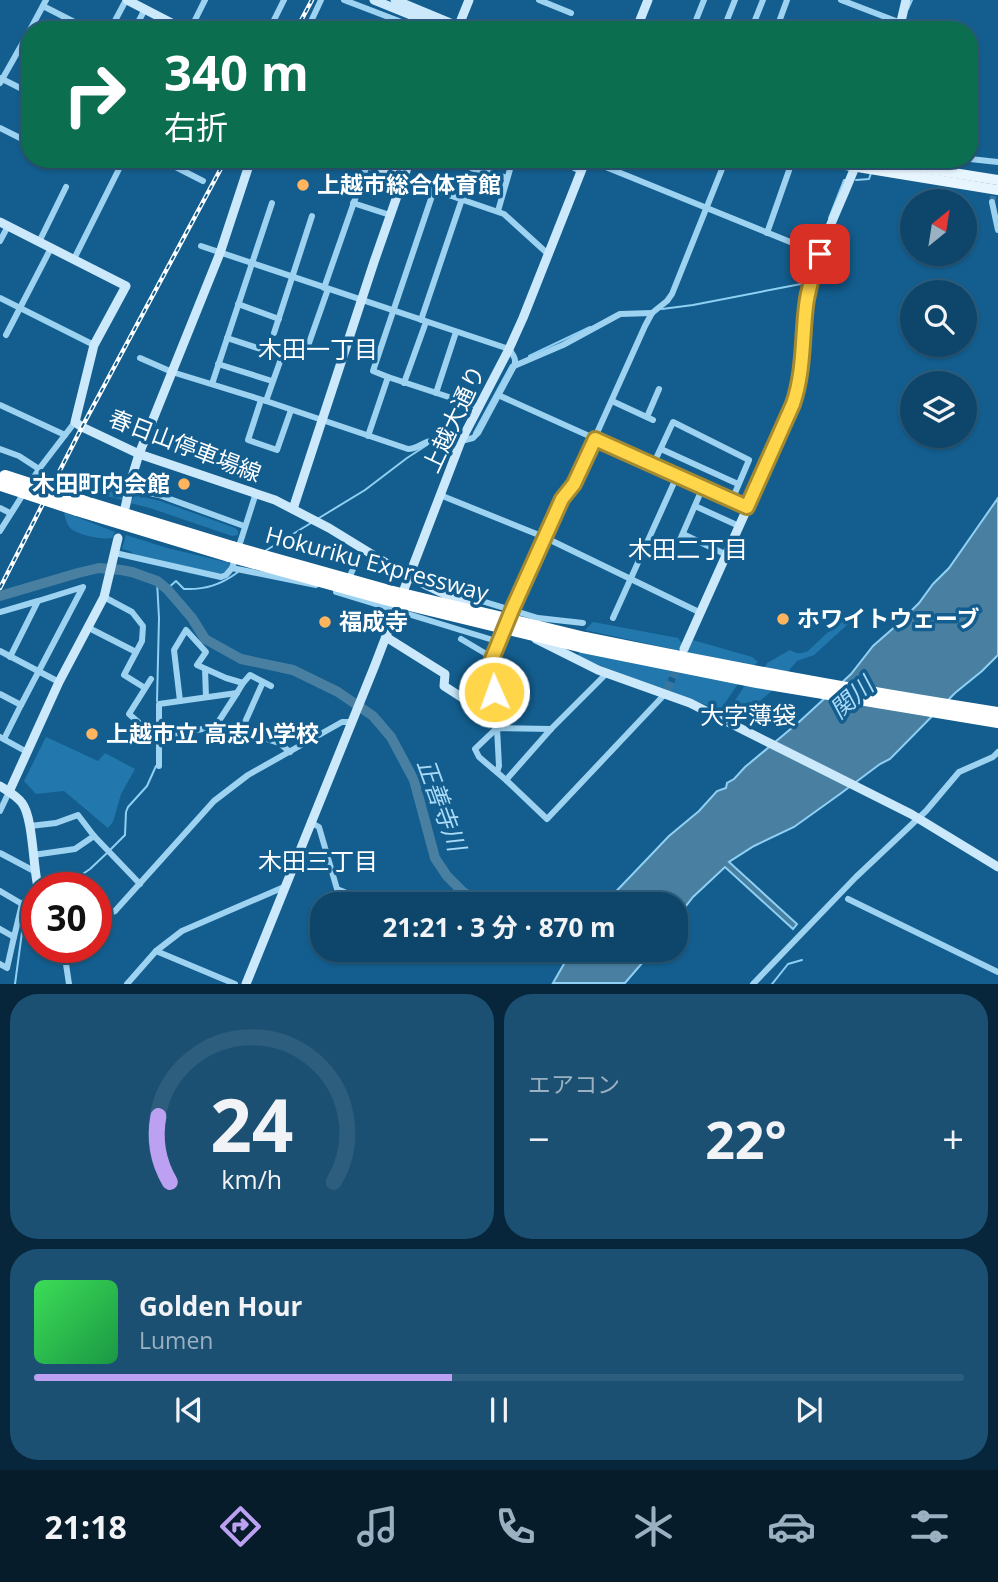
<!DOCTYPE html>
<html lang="ja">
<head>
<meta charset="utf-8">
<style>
	body { margin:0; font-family:"Open Sans","Noto Sans JP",sans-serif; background:#1c5073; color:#f1f3f6; height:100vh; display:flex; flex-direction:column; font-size:26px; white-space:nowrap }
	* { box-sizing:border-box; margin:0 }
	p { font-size:23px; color:#9bb1c1 }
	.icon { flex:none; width:38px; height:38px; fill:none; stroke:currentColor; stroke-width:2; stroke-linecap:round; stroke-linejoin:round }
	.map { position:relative; height:984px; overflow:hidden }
	.details { display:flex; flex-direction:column; gap:10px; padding:10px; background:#08263b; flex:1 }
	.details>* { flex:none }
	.banner { position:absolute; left:21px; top:21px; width:957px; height:147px; border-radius:28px; box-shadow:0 2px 5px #0004,0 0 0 2px #2e5e7e; background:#0b6e4f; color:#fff; overflow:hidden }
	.needle { width:46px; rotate:30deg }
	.fabs { position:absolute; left:900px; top:189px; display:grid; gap:14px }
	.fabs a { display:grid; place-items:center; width:77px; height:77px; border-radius:50%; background:#0e466b; box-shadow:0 2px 5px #0004,0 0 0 2px #2e5e7e; font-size:35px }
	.speed { position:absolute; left:21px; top:872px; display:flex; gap:14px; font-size:35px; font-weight:700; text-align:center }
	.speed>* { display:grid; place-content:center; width:91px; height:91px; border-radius:50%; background:#0e466b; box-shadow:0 2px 5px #0004,0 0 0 2px #2e5e7e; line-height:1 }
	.speed .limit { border:10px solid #d22; background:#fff; color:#111 }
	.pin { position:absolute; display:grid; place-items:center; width:60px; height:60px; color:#fff; margin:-30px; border-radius:14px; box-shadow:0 4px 10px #0006 }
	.me { position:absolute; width:77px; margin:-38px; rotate:358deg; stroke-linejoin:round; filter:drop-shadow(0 0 5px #0008) }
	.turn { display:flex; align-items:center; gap:24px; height:147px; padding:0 28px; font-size:32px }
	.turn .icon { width:91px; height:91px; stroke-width:2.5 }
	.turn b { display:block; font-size:49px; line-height:60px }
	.big { font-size:52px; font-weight:700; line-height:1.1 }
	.details .tile { flex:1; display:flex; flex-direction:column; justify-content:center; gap:10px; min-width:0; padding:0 24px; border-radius:28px; background:#1c5073 }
	.details .dial { align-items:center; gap:0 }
	.dial svg { height:182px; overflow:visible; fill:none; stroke:#2e5e7e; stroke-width:7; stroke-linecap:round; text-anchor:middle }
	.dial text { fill:#f1f3f6; stroke:none }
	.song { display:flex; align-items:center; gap:21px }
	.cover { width:84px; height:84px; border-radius:10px; background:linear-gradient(135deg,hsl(130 70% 55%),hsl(140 70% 35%)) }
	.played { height:7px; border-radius:4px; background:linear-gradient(90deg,#bca0f2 45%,#2e5e7e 45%) }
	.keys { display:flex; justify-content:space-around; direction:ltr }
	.heat { display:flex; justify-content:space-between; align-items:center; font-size:38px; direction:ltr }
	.details .tiles { flex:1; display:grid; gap:10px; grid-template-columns:1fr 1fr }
	.tile:last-child { grid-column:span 2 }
	.trip { position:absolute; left:310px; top:892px; width:378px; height:70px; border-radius:28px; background:#0e466b; box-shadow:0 2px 5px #0004,0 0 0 2px #2e5e7e; font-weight:700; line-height:70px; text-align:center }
	.tab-bar { display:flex; height:112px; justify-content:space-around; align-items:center; background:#061c2b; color:#9bb1c1 }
	.tab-bar .icon { width:49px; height:49px }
	.tab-bar .active { color:#bca0f2 }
	.tab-bar b { font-size:32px; color:#f1f3f6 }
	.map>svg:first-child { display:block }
	.green { fill:#2278ac }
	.water { fill:#4980a2; stroke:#8fd0f4; stroke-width:2 }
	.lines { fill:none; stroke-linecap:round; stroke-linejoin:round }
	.stream { stroke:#8fd0f4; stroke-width:2 }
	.river { stroke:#4980a2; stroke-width:10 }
	.street-tunnel { stroke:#3676a0; stroke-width:6; stroke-dasharray:6 3; stroke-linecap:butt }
	.secondary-tunnel { stroke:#3676a0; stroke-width:9; stroke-dasharray:9 4.5; stroke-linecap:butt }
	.street { stroke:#9dd2f1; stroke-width:6 }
	.secondary { stroke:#cce9fc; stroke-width:9 }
	.primary { stroke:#e7f5ff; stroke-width:10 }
	.highway { stroke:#fff; stroke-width:12 }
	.rail-casing { stroke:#fff; stroke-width:4.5 }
	.rail { stroke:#135e8f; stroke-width:2; stroke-dasharray:5; stroke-linecap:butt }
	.highway-bridge { stroke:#fff; stroke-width:12 }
	.route-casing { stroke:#a68a30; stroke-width:18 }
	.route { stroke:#ffd54a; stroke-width:12 }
	.poi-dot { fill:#ffb45d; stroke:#135e8f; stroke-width:2.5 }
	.labels { text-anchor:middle; stroke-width:7; stroke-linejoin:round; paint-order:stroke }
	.poi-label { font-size:23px; font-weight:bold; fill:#fff; stroke:#135e8f; text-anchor:start }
	.street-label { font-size:23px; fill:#fff; stroke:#135e8f }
	.neighbourhood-label { font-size:24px; fill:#fff; stroke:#135e8f }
	.water-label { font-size:24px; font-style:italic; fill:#a9dbf8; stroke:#135e8f }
</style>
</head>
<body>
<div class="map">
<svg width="998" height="984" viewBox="0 0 998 984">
	<rect width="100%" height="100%" fill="#135e8f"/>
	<g class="green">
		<polygon points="92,479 115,484 124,488 123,500 73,488 79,482 87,484"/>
		<polygon points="135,495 160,501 235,528 238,531 238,535 232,536 150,508 130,503"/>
		<path d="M64,512l51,20 -3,6c-10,2 -33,-3 -41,-9 -4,-4 -6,-11 -7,-17z"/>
		<path d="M126,535l41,13 63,15c-2,7 -5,9 -11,11l-83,-18 -6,-5 -8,-2z"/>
		<path d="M848,616l2,3 -2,5 -34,31 -17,6 -13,15 -21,-6 4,-7 23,-13c6,4 11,4 18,1l36,-34z"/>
		<polygon points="593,622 678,638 683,645 681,651 585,630"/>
		<polygon points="693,640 752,657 758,662 753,666 687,652"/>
		<polygon points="579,649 673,669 665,686 661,689 581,658 578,655"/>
		<polygon points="679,671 738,684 720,710 672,692 671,691"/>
		<polygon points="747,682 775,688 737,721 725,716"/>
		<polygon points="46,737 98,761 105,753 135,769 121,794 113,822 108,828 64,791 36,794 24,781"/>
	</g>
	<g class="water">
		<polygon points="998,498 998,655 982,671 955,693 890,759 880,764 840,794 794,827 754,846 729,862 797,924 793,929 725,867 693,897 682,911 676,917 676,905 603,905 669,836 699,811 717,791 726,788 727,783 734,779 745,767 799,722 851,674 873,646 898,624 919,603 933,584 949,568"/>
		<polygon points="572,950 649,950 644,961 625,983 553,983"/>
	</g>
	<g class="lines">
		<g class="stream">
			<polyline points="908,9 912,0"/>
			<polyline points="856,180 869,179 871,173"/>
			<polyline points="829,218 844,180 847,180"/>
			<polyline points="662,309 693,305 801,284 804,282 813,259"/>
			<polyline points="529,356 590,327"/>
			<polyline points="474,433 511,365"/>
			<polyline points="435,444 453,449"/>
			<polyline points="319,518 365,490 407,458 427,445"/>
			<polyline points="265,551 311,523"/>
			<polyline points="157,581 159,618 157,701"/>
			<path d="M167,589l9,-8 8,8c22,1 38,-5 54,-17"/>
			<polyline points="111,849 125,835 126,812 128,807 147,786 156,766"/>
			<polyline points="64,887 90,869 107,853"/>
			<polyline points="15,984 25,910 28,902"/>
			<polyline points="772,984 788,964 802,960"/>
		</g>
		<polyline class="river" points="0,596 78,573 99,568 121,570 132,572 157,581 167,589 192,618 205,639 241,659 293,670 338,692 373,716 391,737 414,780 435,858 447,876 463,892 482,905"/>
		<polyline class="street-tunnel" points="992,202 998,175"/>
		<polyline class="secondary-tunnel" points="667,690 680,661"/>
		<g class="street">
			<polyline points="344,0 412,26 418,27 433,25"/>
			<polyline points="539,0 571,13"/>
			<polyline points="841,0 901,23"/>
			<polyline points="43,6 90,30"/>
			<polyline points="725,25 735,0"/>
			<polyline points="30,30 46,0"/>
			<polyline points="110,30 126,0"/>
			<polyline points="134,30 145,9"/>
			<polyline points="190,30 205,0"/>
			<polyline points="269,30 284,0"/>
			<polyline points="307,30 321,0"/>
			<polyline points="692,30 704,0"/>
			<polyline points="751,30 763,0"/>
			<polyline points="776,30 787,0"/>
			<polyline points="0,78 30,93"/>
			<polyline points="0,83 30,30"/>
			<polyline points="0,128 30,143"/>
			<polyline points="160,159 203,181"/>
			<polyline points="474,159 471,168 507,178"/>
			<polyline points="559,159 581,172"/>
			<polyline points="586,159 820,254"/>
			<polyline points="970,159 998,162"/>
			<polyline points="403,176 434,190 504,214 548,254"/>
			<polyline points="992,202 998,230"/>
			<polyline points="353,203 390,215"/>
			<polyline points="498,211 513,159"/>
			<polyline points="767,233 793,159"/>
			<polyline points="0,241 8,226"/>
			<polyline points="39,242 66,187"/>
			<path d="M201,246l308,103c4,6 8,10 5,17l-36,67 -5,5 -12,3"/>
			<polyline points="74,259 124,159"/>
			<polyline points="324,288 367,165"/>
			<polyline points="0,298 94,345"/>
			<polyline points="238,304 279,319"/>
			<polyline points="421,320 462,199"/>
			<polyline points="274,333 312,216"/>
			<polyline points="6,335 51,248"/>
			<polyline points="227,338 282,356 266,401"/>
			<polyline points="309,343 328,289"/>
			<path d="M140,358l32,14 94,29 142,48c9,0 14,-6 22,-8 9,-3 20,3 28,7"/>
			<polyline points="218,364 272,381"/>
			<polyline points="514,366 563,345 620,314 652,313"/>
			<polyline points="388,377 373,371 434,190"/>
			<polyline points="404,383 426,322"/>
			<polyline points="212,384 272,203"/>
			<polyline points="436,393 456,332"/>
			<polyline points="498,395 747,507"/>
			<polyline points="261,400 248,440 277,450 291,410"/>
			<polyline points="612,401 653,420"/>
			<polyline points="0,405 65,435"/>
			<polyline points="647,417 659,389"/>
			<polyline points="368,436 388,377 479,407"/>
			<polyline points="0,449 19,456 39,469"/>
			<polyline points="661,449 738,484"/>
			<polyline points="653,465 673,422 749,460 732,500"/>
			<polyline points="130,489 159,495 244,526"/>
			<polyline points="256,493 232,568 316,585"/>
			<polyline points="440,495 544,537 701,613"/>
			<polyline points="695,506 739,526"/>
			<polyline points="0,508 10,513"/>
			<polyline points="0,531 39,469 75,422"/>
			<polyline points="683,534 727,555"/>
			<polyline points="679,542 703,487"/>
			<polyline points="115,553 221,577 226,575 232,568"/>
			<polyline points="348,580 362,550"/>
			<polyline points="336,592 493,640 501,634"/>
			<polyline points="104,597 132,612 143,626 142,641 124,675 145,688"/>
			<polyline points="454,599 462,595 538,618 583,623"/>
			<polyline points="0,612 38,601 10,657"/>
			<polyline points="613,618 677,476"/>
			<polyline points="89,628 136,652"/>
			<polyline points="461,639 493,658"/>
			<polyline points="0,651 59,682"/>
			<polyline points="205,669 206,697"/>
			<polyline points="151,679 129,714 153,735 160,736 215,727 229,732 241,731 279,743 290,752"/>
			<polyline points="243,683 250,675 271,686"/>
			<polyline points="0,694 21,705 83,587 38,601"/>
			<polyline points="665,694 547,819 506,780 479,757 475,749 497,728 494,718 492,659 512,610 562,499 574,484 645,326 652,313 667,301 672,294 726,159"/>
			<polyline points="180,701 174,650 186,630 206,652 197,665 226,678 243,683 237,693"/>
			<polyline points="241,731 263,682"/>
			<polyline points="0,737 27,752"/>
			<polyline points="4,739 21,705"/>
			<polyline points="159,766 159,704 237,693 215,727"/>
			<polyline points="497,772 499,766 497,728 551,729"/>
			<polyline points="506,780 551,729 607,673"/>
			<polyline points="0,811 9,792"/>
			<polyline points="310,822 319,827 337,889 375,905"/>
			<polyline points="30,826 56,823 78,815 94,836 140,884"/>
			<polyline points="0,853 34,871"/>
			<polyline points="33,855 75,849 94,836"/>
			<polyline points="0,891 22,904 29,898 37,896"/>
			<polyline points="848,899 998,972"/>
			<polyline points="96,920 115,911 214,801 248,775 342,722 351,722"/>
			<polyline points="0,929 14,937 22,904"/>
			<polyline points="61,947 66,964 69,984"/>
			<polyline points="156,951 235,984"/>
			<polyline points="0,964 7,968 14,937"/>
			<polyline points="127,984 156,951 182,931 284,887"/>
			<polyline points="753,984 856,877 926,811 959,772 993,757 998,752"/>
		</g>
		<g class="secondary">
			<polyline points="127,0 185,30"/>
			<polyline points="374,0 448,30"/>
			<polyline points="395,0 467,30"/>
			<polyline points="457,30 469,0"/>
			<polyline points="636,30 648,0"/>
			<polyline points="899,30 906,0"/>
			<polyline points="349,159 403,176"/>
			<polyline points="0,222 126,286 94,345 75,422 82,427 139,454 275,500 329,528 409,577 470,606"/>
			<polyline points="125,508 132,477 139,454 220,253 251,159"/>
			<polyline points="293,509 374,262 410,159"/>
			<polyline points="386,637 445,674 444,686 494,718"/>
			<polyline points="536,639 598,670 690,703 911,814 998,867"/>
			<path d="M684,649l110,-245c12,-39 7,-79 16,-118 9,-42 33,-86 48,-127"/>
			<path d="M0,786c8,5 17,10 22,17 11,14 11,64 16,84"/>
			<polyline points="9,792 59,682 104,597 118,538"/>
			<polyline points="246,984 375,665 461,441 509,349 523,318 586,159"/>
		</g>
		<g class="primary">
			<polyline points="809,159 998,190"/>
			<polyline points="866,159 998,180"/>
		</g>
		<g class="highway">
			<polyline points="82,501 232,547"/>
			<polyline points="77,510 229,556"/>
			<path d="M585,638c137,28 275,54 413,75"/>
			<polyline points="583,647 757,682 998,722"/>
		</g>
		<g class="rail-casing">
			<g id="rail">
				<polyline points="296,30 312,0"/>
				<polyline points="0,588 82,427 226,159"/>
			</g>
		</g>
		<use href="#rail" class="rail"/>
		<g class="highway-bridge">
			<polyline points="5,476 82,501"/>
			<polyline points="1,485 77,510"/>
			<polyline points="232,547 389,591 585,638"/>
			<polyline points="229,556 385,599 583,647"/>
		</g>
	</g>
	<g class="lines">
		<g class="route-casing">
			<path id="route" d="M494,692l-2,-33 20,-49 50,-111 12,-15 21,-45 152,68 46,-103c11,-32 9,-65 13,-98 2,-18 8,-35 14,-52"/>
		</g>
		<use href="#route" class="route"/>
	</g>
	<g class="poi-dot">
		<circle cx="303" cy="185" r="7"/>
		<circle cx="184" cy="484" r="7"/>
		<circle cx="783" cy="619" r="7"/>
		<circle cx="325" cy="622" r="7"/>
		<circle cx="92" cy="734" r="7"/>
	</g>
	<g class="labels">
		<g class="poi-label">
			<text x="317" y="193">上越市総合体育館</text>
			<text x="170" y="492" text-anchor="end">木田町内会館</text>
			<text x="797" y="627">ホワイトウェーブ</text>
			<text x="339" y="630">福成寺</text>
			<text x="106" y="742">上越市立 高志小学校</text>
		</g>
		<g class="street-label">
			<text transform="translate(454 419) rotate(-65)" y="8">上越大通り</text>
			<text transform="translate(185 446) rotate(21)" y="8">春日山停車場線</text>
			<text transform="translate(377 564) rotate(15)" y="8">Hokuriku Expressway</text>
		</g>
		<g class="neighbourhood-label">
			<text x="318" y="358">木田一丁目</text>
			<text x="688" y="558">木田二丁目</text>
			<text x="748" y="724">大字薄袋</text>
			<text x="318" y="870">木田三丁目</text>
		</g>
		<g class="water-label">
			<text transform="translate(852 698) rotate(-42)" y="8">関川</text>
			<text transform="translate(441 805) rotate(70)" y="8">正善寺川</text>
		</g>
	</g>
</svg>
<div class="fabs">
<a><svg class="needle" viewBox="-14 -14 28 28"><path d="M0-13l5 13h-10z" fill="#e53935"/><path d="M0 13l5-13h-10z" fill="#9bb1c1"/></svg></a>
<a><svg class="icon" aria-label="search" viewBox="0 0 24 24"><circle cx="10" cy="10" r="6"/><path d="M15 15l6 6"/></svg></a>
<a><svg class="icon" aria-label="layers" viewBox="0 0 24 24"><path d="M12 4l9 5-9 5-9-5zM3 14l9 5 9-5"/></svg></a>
</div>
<div class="speed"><div class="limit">30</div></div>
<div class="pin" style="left:820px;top:254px;background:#d93025"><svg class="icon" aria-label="arrive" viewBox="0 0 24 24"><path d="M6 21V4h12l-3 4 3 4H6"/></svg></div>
<svg class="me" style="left:494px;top:692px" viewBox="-20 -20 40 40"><circle r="17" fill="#ffd54a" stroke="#fff" stroke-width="3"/><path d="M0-11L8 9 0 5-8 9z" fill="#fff"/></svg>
<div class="trip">21:21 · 3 分 · 870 m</div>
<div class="banner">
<div class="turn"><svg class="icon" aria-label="right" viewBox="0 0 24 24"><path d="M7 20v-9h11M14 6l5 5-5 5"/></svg><div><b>340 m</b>右折</div></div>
</div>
</div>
<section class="details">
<div class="tiles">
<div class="tile dial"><svg viewBox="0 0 100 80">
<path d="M14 69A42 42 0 1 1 86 69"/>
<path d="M14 69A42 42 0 0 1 9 40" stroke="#bca0f2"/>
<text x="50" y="56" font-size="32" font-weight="700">24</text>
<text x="50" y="72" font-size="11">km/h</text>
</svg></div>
<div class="tile"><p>エアコン</p>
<div class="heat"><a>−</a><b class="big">22°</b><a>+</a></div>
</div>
<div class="tile">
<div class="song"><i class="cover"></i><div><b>Golden Hour</b><p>Lumen</p></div></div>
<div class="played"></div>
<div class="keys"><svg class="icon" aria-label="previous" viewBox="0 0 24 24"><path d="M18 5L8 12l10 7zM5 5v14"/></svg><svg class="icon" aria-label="pause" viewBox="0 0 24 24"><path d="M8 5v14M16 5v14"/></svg><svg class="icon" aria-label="next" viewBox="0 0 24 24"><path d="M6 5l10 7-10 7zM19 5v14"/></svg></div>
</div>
</div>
</section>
<nav class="tab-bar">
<b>21:18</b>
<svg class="icon active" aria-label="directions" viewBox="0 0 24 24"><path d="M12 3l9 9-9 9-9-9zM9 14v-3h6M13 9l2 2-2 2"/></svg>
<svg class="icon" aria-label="music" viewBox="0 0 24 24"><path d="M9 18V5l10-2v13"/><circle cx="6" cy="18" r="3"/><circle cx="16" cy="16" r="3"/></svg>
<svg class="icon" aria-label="phone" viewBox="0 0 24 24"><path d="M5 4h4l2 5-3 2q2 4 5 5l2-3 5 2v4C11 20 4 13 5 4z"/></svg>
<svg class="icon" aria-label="climate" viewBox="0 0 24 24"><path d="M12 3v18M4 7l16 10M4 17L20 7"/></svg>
<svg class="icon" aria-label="car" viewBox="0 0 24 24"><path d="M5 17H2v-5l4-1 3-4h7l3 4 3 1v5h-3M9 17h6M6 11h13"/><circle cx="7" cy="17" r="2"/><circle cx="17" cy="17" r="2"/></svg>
<svg class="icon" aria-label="filters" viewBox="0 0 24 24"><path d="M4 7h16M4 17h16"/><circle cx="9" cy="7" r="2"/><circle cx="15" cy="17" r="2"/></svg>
</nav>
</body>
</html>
